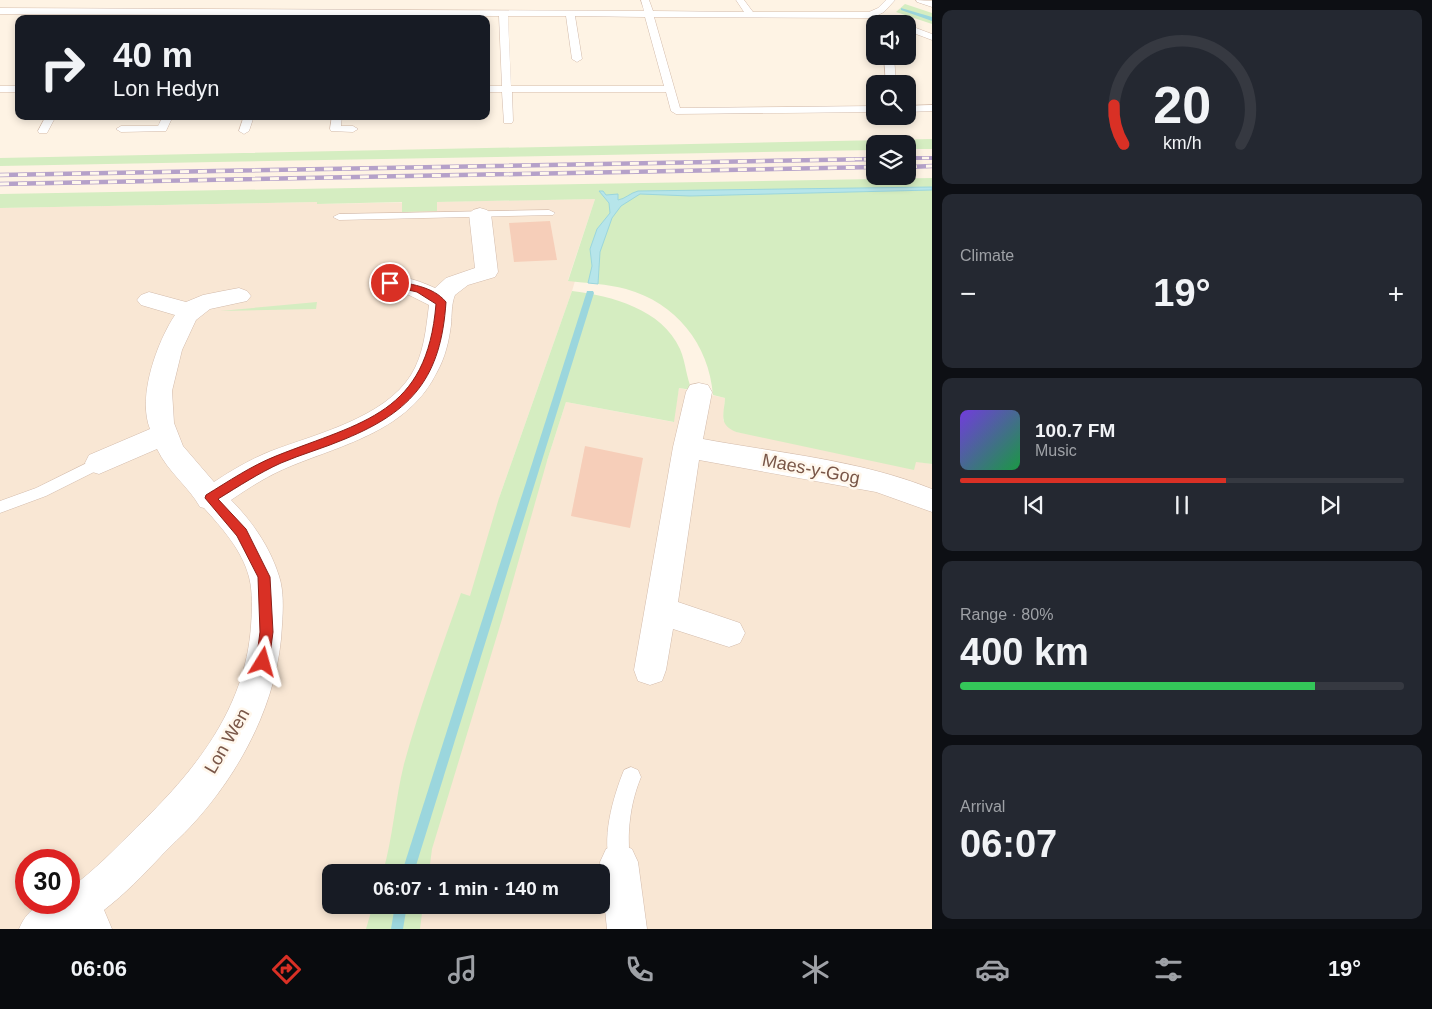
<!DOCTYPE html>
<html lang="en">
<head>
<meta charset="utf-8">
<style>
	body { margin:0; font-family:Arial,sans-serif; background:#242831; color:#f1f3f6; height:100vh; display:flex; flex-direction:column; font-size:19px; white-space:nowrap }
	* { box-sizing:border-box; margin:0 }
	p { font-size:16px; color:#9ea1a6 }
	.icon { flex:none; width:28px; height:28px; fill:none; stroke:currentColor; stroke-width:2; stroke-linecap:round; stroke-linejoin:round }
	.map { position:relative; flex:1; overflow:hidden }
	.side { display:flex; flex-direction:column; gap:10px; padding:10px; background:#0d0f14; width:500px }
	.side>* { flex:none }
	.hud { position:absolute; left:15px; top:15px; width:475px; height:105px; border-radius:10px; box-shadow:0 2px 8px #0003; background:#171b24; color:#f1f3f6; overflow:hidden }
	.controls { position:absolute; left:866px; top:15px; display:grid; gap:10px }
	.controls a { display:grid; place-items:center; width:50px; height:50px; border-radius:10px; background:#171b24; box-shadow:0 2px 8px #0003; font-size:25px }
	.speed { position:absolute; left:15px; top:849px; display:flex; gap:10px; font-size:25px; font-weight:700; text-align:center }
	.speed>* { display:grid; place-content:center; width:65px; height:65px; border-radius:50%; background:#171b24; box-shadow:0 2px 8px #0003; line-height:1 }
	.speed .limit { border:8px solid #d22; background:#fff; color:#111 }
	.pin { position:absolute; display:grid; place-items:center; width:42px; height:42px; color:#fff; margin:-21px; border:2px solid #fff; border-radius:50%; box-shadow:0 1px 5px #0007 }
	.me { position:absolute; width:55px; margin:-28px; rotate:8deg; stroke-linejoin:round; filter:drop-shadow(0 0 4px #0008) }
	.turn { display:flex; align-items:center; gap:18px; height:105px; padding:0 15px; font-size:22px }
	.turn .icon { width:65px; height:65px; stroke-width:2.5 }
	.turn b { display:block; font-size:35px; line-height:42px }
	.big { font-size:38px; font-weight:700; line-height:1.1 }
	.side .widget { flex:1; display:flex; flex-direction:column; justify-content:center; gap:8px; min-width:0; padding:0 18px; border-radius:10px; background:#242831 }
	.side .dial { align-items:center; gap:0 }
	.dial svg { height:130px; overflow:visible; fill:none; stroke:#363941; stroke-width:7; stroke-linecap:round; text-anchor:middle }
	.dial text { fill:#f1f3f6; stroke:none }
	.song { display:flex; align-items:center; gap:15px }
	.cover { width:60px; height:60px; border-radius:8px; background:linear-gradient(135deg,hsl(260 70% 55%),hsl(140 70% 35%)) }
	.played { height:5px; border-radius:2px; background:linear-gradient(90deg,#d93025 60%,#363941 60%) }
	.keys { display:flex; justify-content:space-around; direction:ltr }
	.heat { display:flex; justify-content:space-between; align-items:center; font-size:28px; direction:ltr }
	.charge { height:8px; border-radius:4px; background:linear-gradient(90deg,#34c759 80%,#363941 0) }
	.trip { position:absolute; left:322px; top:864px; width:288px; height:50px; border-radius:10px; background:#171b24; box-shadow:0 2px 8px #0003; font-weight:700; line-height:50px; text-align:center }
	.tab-bar { display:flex; height:80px; justify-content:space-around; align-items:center; background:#090b0e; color:#9ea1a6 }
	.tab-bar .icon { width:35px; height:35px }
	.tab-bar .selected { color:#d93025 }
	.tab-bar b { font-size:22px; color:#f1f3f6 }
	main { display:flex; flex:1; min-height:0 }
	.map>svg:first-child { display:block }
	.residential { fill:#f9e7d4; fill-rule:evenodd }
	.green { fill:#d5edc1 }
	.water { fill:#b6e5ea; stroke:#9bd6dd }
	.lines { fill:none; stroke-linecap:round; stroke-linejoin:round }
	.stream { fill:#9bd6dd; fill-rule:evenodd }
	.building { fill:#f6ceb9 }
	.service-casing { stroke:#d3bbab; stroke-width:1 }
	.minor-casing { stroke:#d3bbab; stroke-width:1 }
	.service { fill:#fff; fill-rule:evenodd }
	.minor { fill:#fff; fill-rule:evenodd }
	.rail-far1-casing { stroke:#b5a1c9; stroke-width:4 }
	.rail-casing { stroke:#b5a1c9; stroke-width:4.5 }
	.rail-far1 { stroke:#fff7ec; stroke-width:2.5; stroke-dasharray:7; stroke-linecap:butt }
	.rail { stroke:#fff7ec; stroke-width:3; stroke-dasharray:9; stroke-linecap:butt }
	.route { fill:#d93025; stroke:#8d1f18 }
	.labels { text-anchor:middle; stroke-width:5; stroke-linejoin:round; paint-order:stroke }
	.street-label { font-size:18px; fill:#795647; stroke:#fff7ec }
</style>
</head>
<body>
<main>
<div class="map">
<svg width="932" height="929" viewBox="0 0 932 929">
	<rect width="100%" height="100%" fill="#fef3e4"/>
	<path class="residential" d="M595,199l-27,81 7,1 -3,10 -73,207 48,-37 19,-59 107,20 6,-34 46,10 -2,22 13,12 196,32v465h-932v-721l317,-6v2zM26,860h43v42h-43zM331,872h270v33h-270z"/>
	<g class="green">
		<polygon points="905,4 932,13 932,24 896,12"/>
		<polygon points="932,139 932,149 908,149 908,144 875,144 875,150 0,166 0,158"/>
		<path d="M932,178v286l-16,-2 -2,8 -178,-38c-18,-8 -12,-17 -11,-34l-12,-3c-4,-51 -37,-92 -87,-106 -19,-5 -39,-6 -58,-8l27,-82 -158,3v9l-35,1v-10l-85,2v-2l-317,6v-14z"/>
		<path d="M572,291c40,5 90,18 108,58 6,14 6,28 12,41l-13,-2 -5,34 -108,-20 -19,59 -45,158 -70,230 -3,23h-46c10,-35 12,-72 21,-108 16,-58 37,-114 57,-171l9,3 29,-98z"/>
		<polygon points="317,302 316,309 220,311"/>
		<polygon points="373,905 423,905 420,929 366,929"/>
	</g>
	<path class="water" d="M932,187v3l-242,6 -50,-2 -19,12 -9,12 -12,34 -2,32 -10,-1 4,-17 -2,-17 7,-20 13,-16 -1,-10 -10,-12h4l3,4 12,-1v6c7,-1 12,-7 20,-9z"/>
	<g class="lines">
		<g class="stream">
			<polygon points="901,8 932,17 932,21 901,10"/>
			<polygon points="587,291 593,291 594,293 414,872 402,872"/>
			<polygon points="395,905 407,905 403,929 391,929"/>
		</g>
	</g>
	<g class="building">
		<polygon points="550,221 557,260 514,262 509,223"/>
		<polygon points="585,446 643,458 630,528 571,516"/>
	</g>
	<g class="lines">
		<g class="service-casing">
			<g id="service">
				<path d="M641,0h8l4,11 91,1 -8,-12h8l9,12h116l9,-4 8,-8h9l-11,12 -6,3 21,9h-13l-17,-6 -215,-1 26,91 195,-2v6l-199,2 -5,-3 -5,-19h-154l1,29 -1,2h-8l-2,-31h-16v-6h16l-3,-70 -499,-2v-6l644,3zM508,16h58l6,43 5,3 5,-3 -7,-43 70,1 19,69h-153z"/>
				<polygon points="916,0 932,1 932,7 917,2"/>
				<polygon points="908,25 932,34 932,40 908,31"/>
				<polygon points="884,56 894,56 896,84 886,84"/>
				<rect x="0" y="86" width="19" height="6"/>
				<polygon points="932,105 932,111 908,112 908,106"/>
				<polygon points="46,116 56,116 47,133 39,133 38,131"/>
				<polygon points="163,116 173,116 166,131 121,132 116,129 121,126 158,126"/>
				<polygon points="244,116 254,116 249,131 244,134 239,131"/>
				<polygon points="332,116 342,116 341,126 353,126 358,129 353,132 331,131 330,129"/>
				<polygon points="549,210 555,213 553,215 339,220 333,217 339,214"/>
				<polygon points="99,457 104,459 106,463 104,467 46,496 0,513 0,501 36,488"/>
				<path d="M631,767l7,3 3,7c-7,17 -11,35 -12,54 -1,12 2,26 -3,38l-7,3 -7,-3c-12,-28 1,-72 12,-99z"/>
			</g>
		</g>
		<g class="minor-casing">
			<g id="minor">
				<path d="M480,208l7,2 4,4 7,58 -3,5 -27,8 -13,10c-4,10 -3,20 -4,30 -2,16 -6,33 -14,47 -28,58 -92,72 -146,94 -22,9 -41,21 -60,34 21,21 39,47 48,76 5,15 4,34 3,49 -3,75 -41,147 -91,201 -9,10 -20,19 -29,29 -19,20 -37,39 -58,55l8,19h-93c10,-24 25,-27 50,-27v-13c25,-18 46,-40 67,-61 58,-56 109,-118 115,-202 1,-15 2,-34 -2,-49 -7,-27 -27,-49 -45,-69l-4,-1c-11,-20 -32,-35 -43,-58l-58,25 -10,-3 -4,-8 4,-8 61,-26c-13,-32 7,-87 25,-114l-34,-10 -4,-5 4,-5 8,-3 37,10 17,-7 20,-4 16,-3 8,3 4,5 -4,5 -37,8 -14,11 -14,30 -10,41 2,32 9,23 31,36c18,-12 37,-23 57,-31 45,-17 113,-33 140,-76 13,-21 15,-46 18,-70l-20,-10 -27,-7 -3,-5 3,-5c16,-5 38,3 53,10l11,-10 29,-10 -6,-54 4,-4z"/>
				<path d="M699,383l9,2 4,7 -9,47c75,14 157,21 229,50v23l-56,-20 -177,-32 -21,142 62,21 5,10 -5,10 -11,4 -56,-18 -7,41 -4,11 -12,4 -12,-4 -4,-11 39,-223 13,-55 4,-7z"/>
				<polygon points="619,843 632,849 638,862 647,929 607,929 600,862 606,849"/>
			</g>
		</g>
		<use href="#service" class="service"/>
		<use href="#minor" class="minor"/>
		<g class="rail-far1-casing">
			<g id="rail-far1">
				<polyline points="908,158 932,158"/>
				<polyline points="855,159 875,159"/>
			</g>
		</g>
		<g class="rail-casing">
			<g id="rail">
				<polyline points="908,167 932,166"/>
				<polyline points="0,175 875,159"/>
				<polyline points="0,184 875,167"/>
			</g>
		</g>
		<use href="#rail-far1" class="rail-far1"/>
		<use href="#rail" class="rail"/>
	</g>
	<path class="route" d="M390,280c19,4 43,6 56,22 -5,75 -33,109 -101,137 -21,9 -43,15 -64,24 -22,10 -42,23 -63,36l28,30 24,48 3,55 -4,30 -2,4 -4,2 -5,-2 -2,-4 4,-30 -2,-55 -21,-41 -32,-38 1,-3c23,-14 45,-29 70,-39 88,-35 151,-42 160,-152l-19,-12 -30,-7v-4z"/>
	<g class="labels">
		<g class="street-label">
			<text transform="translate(811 469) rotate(11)" y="6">Maes-y-Gog</text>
			<text transform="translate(227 741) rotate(-60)" y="6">Lon Wen</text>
		</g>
	</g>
</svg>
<div class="controls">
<a><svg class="icon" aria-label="sound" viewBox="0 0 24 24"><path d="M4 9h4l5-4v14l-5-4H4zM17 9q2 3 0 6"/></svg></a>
<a><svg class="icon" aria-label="search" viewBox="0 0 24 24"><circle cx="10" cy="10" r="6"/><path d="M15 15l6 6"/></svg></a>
<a><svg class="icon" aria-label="layers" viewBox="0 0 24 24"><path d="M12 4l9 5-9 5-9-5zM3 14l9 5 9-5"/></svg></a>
</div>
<div class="speed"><div class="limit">30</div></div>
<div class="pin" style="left:390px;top:283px;background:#d93025"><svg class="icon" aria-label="arrive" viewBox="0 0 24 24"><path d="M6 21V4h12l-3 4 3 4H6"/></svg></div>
<svg class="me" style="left:263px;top:662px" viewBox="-20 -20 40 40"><path d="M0-17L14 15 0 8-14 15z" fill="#d93025" stroke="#fff" stroke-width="4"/></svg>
<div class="trip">06:07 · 1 min · 140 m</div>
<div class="hud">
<div class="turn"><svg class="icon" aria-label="right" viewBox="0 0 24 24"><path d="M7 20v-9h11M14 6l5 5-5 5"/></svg><div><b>40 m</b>Lon Hedyn</div></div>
</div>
</div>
<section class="side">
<div class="widget dial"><svg viewBox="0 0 100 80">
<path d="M14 69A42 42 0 1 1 86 69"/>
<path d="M14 69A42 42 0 0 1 8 45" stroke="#d93025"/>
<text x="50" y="56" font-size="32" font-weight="700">20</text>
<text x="50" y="72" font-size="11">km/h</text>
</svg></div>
<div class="widget"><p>Climate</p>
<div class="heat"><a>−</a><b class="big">19°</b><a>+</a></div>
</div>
<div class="widget">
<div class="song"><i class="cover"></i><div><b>100.7 FM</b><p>Music</p></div></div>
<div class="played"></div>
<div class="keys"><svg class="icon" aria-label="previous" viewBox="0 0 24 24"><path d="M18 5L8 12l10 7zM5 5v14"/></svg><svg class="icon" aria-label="pause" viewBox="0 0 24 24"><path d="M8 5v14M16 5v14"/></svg><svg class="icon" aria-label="next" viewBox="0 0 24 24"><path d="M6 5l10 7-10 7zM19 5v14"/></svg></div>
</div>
<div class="widget"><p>Range · 80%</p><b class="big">400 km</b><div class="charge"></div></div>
<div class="widget"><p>Arrival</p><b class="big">06:07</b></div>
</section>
</main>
<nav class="tab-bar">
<b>06:06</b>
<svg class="icon selected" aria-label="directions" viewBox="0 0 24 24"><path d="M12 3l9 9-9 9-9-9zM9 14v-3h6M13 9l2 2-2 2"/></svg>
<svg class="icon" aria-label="music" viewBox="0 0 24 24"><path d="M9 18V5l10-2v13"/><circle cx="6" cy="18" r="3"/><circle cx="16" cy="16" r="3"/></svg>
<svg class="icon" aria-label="phone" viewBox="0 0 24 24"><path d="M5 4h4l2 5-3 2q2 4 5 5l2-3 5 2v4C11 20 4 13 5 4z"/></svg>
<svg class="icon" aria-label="climate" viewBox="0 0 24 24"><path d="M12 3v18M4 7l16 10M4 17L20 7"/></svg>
<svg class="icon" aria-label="car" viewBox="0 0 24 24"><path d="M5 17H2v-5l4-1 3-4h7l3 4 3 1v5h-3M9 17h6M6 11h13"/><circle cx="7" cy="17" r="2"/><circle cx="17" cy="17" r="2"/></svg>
<svg class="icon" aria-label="filters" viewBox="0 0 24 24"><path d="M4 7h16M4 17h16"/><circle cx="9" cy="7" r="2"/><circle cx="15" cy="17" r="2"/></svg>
<b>19°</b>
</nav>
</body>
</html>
